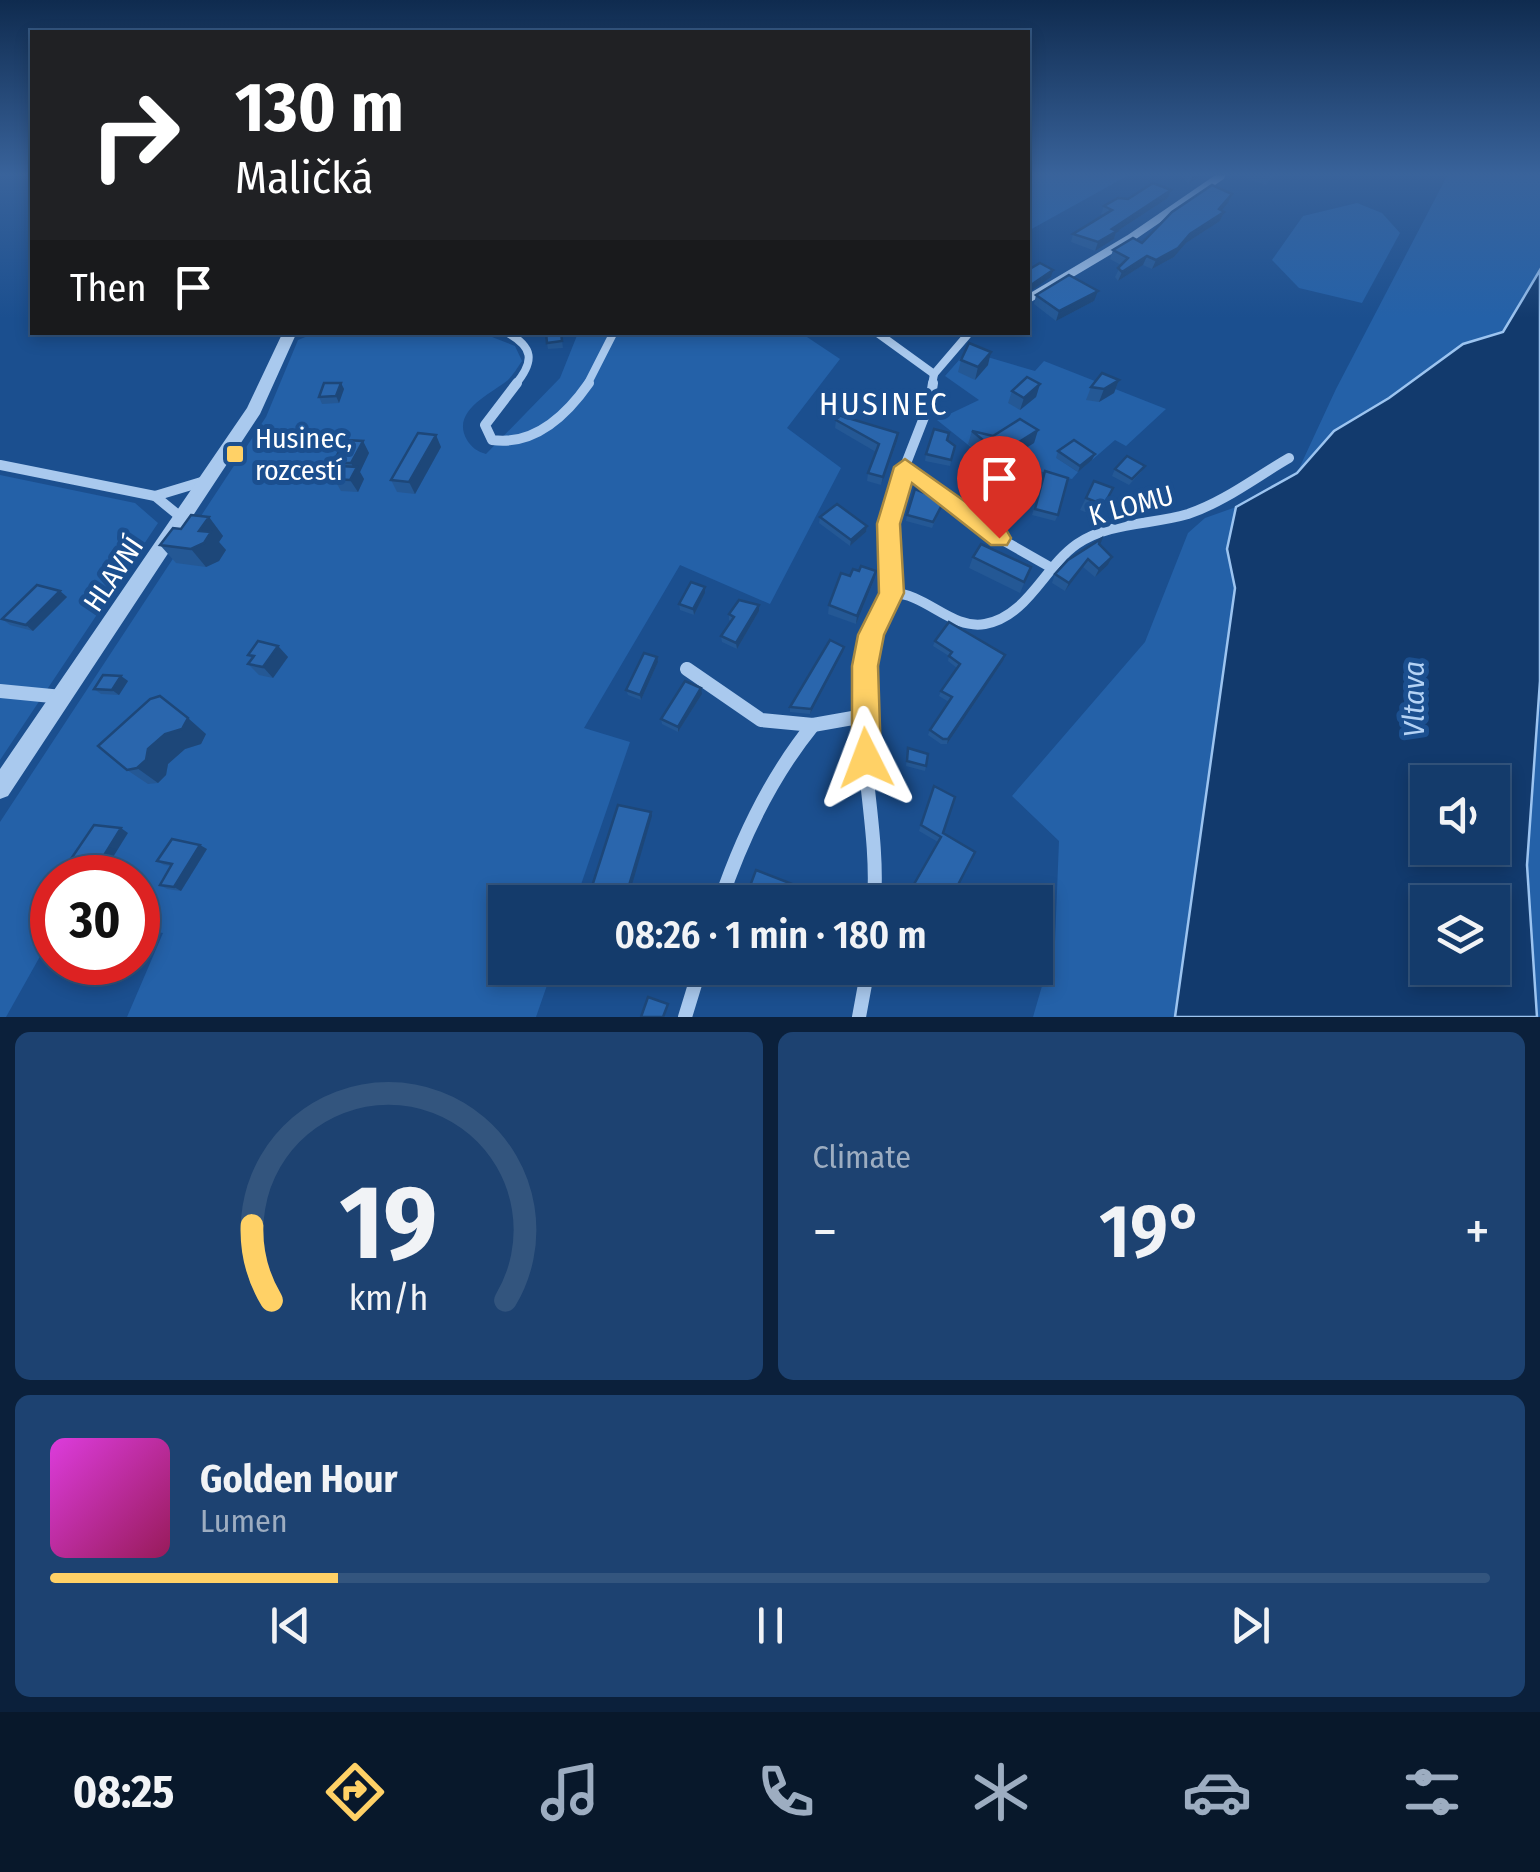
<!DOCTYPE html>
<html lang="en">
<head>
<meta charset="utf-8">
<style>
	body { margin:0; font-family:"Fira Sans Condensed",sans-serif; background:#1d4271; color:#f1f3f6; height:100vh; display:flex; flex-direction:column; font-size:38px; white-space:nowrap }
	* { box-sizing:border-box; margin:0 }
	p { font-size:32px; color:#9dadc1 }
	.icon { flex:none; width:55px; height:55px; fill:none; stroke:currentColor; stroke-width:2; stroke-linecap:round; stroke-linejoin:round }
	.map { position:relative; height:1017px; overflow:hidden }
	.details { display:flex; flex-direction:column; gap:15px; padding:15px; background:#0b203b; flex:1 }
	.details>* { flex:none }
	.banner { position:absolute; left:30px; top:30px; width:1000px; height:305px; border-radius:0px; box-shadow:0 5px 15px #0003,0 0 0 2px #33557e; background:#202124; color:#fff; overflow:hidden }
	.controls { position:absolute; left:1410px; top:765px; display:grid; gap:20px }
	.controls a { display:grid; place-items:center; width:100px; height:100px; border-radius:0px; background:#143b6b; box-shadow:0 5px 15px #0003,0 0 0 2px #33557e; font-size:50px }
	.speed { position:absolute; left:30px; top:855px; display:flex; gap:20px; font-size:50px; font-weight:700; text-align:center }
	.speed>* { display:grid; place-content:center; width:130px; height:130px; border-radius:50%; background:#143b6b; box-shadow:0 5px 15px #0003,0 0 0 2px #33557e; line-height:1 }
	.speed .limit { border:15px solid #d22; background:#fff; color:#111 }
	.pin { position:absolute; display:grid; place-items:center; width:85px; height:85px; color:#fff; margin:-102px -42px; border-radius:50% 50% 50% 0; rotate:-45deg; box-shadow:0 0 10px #0007 }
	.pin .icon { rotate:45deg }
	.me { position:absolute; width:110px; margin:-55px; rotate:357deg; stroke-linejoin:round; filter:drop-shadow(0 0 8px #0008) }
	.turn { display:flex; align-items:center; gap:35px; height:210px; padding:0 40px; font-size:45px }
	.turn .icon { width:130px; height:130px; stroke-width:2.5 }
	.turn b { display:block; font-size:70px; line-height:85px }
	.then { display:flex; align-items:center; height:95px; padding:0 40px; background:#0003; gap:20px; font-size:38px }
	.big { font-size:75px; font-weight:600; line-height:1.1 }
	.details .widget { flex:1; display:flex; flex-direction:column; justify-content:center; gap:15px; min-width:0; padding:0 35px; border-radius:15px; background:#1d4271 }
	.details .dial { align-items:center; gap:0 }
	.dial svg { height:260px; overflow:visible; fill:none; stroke:#33557e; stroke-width:7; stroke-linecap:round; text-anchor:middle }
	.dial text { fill:#f1f3f6; stroke:none }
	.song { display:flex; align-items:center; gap:30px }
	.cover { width:120px; height:120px; border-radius:15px; background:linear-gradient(135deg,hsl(300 70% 55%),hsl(330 70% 35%)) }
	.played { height:10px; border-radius:5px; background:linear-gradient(90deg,#ffd166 20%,#33557e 20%) }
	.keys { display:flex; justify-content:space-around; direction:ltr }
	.heat { display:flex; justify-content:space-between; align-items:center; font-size:55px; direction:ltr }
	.details .tiles { flex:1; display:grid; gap:15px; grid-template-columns:1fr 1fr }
	.widget:last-child { grid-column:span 2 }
	.trip { position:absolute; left:488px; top:885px; width:565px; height:100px; border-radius:0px; background:#143b6b; box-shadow:0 5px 15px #0003,0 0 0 2px #33557e; font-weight:600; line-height:100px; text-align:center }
	.menu { display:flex; height:160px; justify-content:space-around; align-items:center; background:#08182b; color:#9dadc1 }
	.menu .icon { width:70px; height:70px }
	.menu .active { color:#ffd166 }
	.menu b { font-size:45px; color:#f1f3f6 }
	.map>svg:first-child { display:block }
	.green { fill:#2461a8 }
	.water { fill:#123a6d; stroke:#9cc4f0; stroke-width:2.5; fill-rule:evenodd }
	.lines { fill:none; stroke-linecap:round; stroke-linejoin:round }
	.minor-far2 { stroke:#a9c9ee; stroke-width:8 }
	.minor-far1 { stroke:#a9c9ee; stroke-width:10 }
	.minor { stroke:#a9c9ee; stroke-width:14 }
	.tertiary { fill:#a9c9ee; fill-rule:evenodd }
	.wall { fill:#245895 }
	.shaded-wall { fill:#1d4779 }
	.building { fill:#2a66ad; stroke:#1d4779; stroke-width:2.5 }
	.route { fill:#ffd166; stroke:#a68842; stroke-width:2.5 }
	.poi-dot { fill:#ffd166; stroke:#1b4f8f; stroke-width:4 }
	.labels { text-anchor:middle; stroke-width:10; stroke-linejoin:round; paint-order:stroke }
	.poi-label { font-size:28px; fill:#fff; stroke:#1b4f8f; text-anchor:start }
	.street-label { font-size:28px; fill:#fff; stroke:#1b4f8f }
	.water-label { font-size:30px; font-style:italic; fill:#b5d3f5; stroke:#1b4f8f }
	.quarter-label { font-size:32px; letter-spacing:2.5px; fill:#fff; stroke:#1b4f8f }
</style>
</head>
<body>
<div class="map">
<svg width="1540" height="1017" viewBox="0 0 1540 1017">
	<rect width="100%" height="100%" fill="#1b4f8f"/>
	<g class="green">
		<polygon points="1028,176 1127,176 1028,231"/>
		<polygon points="1447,176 1540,176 1540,270 1503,332 1463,344 1389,398 1334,431 1297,473 1336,389"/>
		<polygon points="1357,203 1382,213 1400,233 1362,303 1299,288 1272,260 1303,216"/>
		<path d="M315,333l172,2 28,11 7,15c-4,6 -9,14 -14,19 -17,14 -58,31 -41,60 4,7 11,12 19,14l74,-76 18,-45h223l39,26 -53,69 54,40 -71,136 -90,-39 -96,163 46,14 -55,160h-70v66h48l-17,49h-409l36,-84 -25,-5v-50h-86v57l-46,82h-6v-195l266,-405 32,-77z"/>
		<polygon points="967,351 1035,371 1044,361 1166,409 1126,446 1115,440 1092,460 1071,446 1057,458 1078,472 1072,479 1039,471 1022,488 937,420 979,400 945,376"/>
		<polygon points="0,475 135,503 158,523 0,760"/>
		<polygon points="1236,507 1227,549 1235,588 1175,1017 1033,1017 1055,941 1059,841 1012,796 1145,642 1188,533 1205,518"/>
		<polygon points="1540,681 1540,1017 1537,1017 1527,865"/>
	</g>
	<path class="water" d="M1540,270v411l-13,184 10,152h-362l60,-429 -8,-39 9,-42 61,-34 37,-42 55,-33 74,-54 40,-12zM1428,782h64v66h-64zM1428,902h64v66h-64z"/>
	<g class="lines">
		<g class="minor-far2">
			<polyline points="1028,299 1129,239 1221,176"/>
			<path d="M506,332c28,15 29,29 9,53"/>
			<polyline points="876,332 934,374"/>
			<polyline points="934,374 970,332"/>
			<polyline points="587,385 614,332"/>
			<polyline points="932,385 934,374"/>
		</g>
		<g class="minor-far1">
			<path d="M517,383l-32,42 7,15c42,6 74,-24 97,-57"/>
			<polyline points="0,465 155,496 208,480"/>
			<polyline points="905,467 999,538 1050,567"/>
			<polyline points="155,496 183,519"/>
			<path d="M892,593c34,0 59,37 93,31 43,-8 59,-57 92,-80 32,-22 74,-19 111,-30 36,-12 68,-37 101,-56"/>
			<polyline points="866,659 871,635 892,593 889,523 898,484 930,402 933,383"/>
		</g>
		<g class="minor">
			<path d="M867,657c-16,79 13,164 7,245"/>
			<polyline points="687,669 761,720 813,725 864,716"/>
			<polyline points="0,691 62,697"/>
			<path d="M720,902c22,-65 50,-124 93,-177"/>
			<polyline points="685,1017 700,968"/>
			<polyline points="859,1017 868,968"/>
		</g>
		<polygon class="tertiary" points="283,332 297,332 260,414 8,796 0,799 0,769 247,408"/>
	</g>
	<g class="wall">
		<polygon points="1180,176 1201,176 1189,184"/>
		<polygon points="1248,176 1274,176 1266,185 1247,179"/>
		<polygon points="1171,190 1168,198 1116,232 1114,239 1095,251 1071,242 1073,234 1103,216 1101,214 1104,206 1128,199"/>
		<polygon points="1232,194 1228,203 1221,210 1224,212 1220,221 1186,243 1174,257 1152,269 1143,265 1118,281 1115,277 1121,265 1110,259 1113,250 1142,243"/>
		<polygon points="1036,295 1094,301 1056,321 1034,304"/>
		<polygon points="561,332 563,348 548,349 547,343"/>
		<polygon points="961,360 988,365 975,380 958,372"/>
		<polygon points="1119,380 1114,393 1099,402 1086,400 1091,387"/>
		<polygon points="341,383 344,389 339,403 322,404 319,397"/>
		<polygon points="1040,384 1036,397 1020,410 1008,403 1012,391"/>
		<polygon points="836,420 897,441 881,485 867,481 868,473 876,452 835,428"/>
		<polygon points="1038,430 1034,443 996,466 968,444 972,431 993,436"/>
		<polygon points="947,440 955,446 950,466 925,461 926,454"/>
		<polygon points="363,441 369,453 360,472 364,479 358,492 341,491 334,479 338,471 333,463"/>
		<polygon points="441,447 415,494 397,492 391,480"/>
		<polygon points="1058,451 1095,454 1092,460 1078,472 1056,458"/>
		<polygon points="1145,466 1141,472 1129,485 1112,476 1115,469"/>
		<polygon points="1045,471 1058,515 1055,521 1032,515"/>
		<polygon points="1113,488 1098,517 1080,510 1086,498"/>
		<polygon points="944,501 932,528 906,521 907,515"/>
		<polygon points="209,517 223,536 219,542 226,550 219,561 206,567 176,563 160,545 181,529"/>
		<polygon points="820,517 867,526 866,532 850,546 819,523"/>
		<polygon points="1099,544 1112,557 1108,565 1095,577 1083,567 1065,591 1052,583 1055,574"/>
		<polygon points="973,557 1031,567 1020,593 969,568"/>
		<polygon points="859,571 874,580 856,624 828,614 829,605 850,576"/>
		<polygon points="60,591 67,597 33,631 10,625 2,619"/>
		<polygon points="705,593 694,615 680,610 679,604"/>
		<polygon points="759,605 759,611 737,649 722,642 721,636 731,621 729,620 729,614"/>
		<polygon points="935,641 1003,661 947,744 941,744 928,735 930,730 949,702 939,696 941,691 957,668 948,661 949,656 933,646"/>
		<polygon points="278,646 288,657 273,678 259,675 248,664 252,659 248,655"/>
		<polygon points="844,647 843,652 810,714 790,712 790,707"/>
		<polygon points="658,662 641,700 628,695 626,690"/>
		<polygon points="121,676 128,681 119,695 101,694 94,689"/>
		<polygon points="702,694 678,732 662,724 661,719"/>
		<polygon points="206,734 201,744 185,749 168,764 166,775 158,783 148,784 127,770"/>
		<polygon points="908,748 926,766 925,771 906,766"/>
		<polygon points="934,786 943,833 949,902 904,902 938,842 919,831"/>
		<polygon points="207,849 181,891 167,889 160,885 170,866 164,865 157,861"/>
		<polygon points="567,968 608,968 603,986 567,978 564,975"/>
	</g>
	<g class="shaded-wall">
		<polygon points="1192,176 1201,176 1189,184"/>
		<polygon points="1171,190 1168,198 1116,232 1114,239 1095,251 1098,242 1112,229"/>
		<polygon points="1232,194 1228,203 1215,218 1224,212 1220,221 1186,243 1174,257 1152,269 1156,260 1219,209"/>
		<polygon points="1147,256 1143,265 1118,281 1122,272"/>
		<polygon points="1053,270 1051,277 1028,293 1028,287"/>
		<polygon points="1098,291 1094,301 1056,321 1059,311"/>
		<polygon points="991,352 988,365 975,380 978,367"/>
		<polygon points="1119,380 1114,393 1099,402 1104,389"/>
		<polygon points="341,383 344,389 339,403 336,396"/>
		<polygon points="1040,384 1036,397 1020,410 1024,398"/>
		<polygon points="1038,430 1034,443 996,466 1000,454"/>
		<polygon points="898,433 897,441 881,485 883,477"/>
		<polygon points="436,435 441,447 415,494 409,482"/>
		<polygon points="363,441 369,453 360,472 364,479 358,492 350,480 355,470 351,463"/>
		<polygon points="1095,454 1092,460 1078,472 1080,466"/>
		<polygon points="209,517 223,536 219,542 226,550 219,561 206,567 191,549 199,531"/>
		<polygon points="867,526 866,532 850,546 851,540"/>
		<polygon points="1112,557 1108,565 1095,577 1099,569"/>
		<polygon points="1088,559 1083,567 1065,591 1069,583"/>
		<polygon points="876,571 874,580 856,624 857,616"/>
		<polygon points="705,587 705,593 694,615 693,609"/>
		<polygon points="60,591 67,597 33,631 26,625"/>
		<polygon points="759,605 759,611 737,649 736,643"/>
		<polygon points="278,646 288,657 273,678 263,667"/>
		<polygon points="844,647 843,652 810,714 811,709"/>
		<polygon points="1005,655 1003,661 947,744 948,739"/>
		<polygon points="657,657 658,662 641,700 640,695"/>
		<polygon points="121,676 128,681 119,695 112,690"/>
		<polygon points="701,688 702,694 678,732 678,727"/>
		<polygon points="188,718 206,734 201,744 185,749 168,764 166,775 158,783 137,768 148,749 165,734"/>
		<polygon points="651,812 652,816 627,902 624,902"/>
		<polygon points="121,828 128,833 100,878 90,878"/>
		<polygon points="200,845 207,849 181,891 174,887"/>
		<polygon points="605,968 608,968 603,986 601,983"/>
	</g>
	<g class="building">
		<polygon points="1153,183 1171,190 1112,229 1117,231 1098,242 1073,234 1112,210 1104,206 1118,198 1128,199"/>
		<polygon points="1212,185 1232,194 1219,209 1224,212 1190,234 1178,248 1156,260 1147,256 1122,272 1118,268 1128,258 1113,250 1133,238 1142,243 1172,212"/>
		<polygon points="1040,263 1053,270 1028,287 1028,270"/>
		<polygon points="1069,275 1098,291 1059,311 1036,295"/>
		<polygon points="546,332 561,332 562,341 547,343"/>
		<polygon points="969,343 991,352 978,367 961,360"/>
		<polygon points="1102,373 1119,380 1104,389 1091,387"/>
		<polygon points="1027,377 1040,384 1024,398 1012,391"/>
		<polygon points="324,383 341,383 336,396 319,397"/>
		<polygon points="838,415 898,433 883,477 868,473 879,444 836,420"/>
		<polygon points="1020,419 1038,430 1000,454 972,431 993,436"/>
		<polygon points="934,429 949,433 947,440 955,446 951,460 926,454"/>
		<polygon points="418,433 436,435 409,482 391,480"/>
		<polygon points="345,440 363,441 351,463 333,463"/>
		<polygon points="1074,440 1095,454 1080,466 1058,451"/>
		<polygon points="1127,456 1145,466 1132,479 1115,469"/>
		<polygon points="340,466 357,467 350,480 334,479"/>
		<polygon points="1045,471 1068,478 1058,515 1035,509"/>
		<polygon points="1094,481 1113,488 1104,505 1086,498"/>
		<polygon points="915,489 944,501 933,522 907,515"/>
		<polygon points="837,504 867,526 851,540 820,517"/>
		<polygon points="191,515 209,517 199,531 211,532 204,543 191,549 160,545 173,528 181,529"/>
		<polygon points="1101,539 1099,544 1112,557 1099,569 1088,559 1069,583 1055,574 1068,560"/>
		<polygon points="981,544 1031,567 1024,582 973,557"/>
		<polygon points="861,566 876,571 857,616 829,605 841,573 850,576 853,569 859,571"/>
		<polygon points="691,582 705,587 693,609 679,604"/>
		<polygon points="37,585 60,591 26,625 2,619"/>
		<polygon points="739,600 759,605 736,643 721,636 734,617 729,614"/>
		<polygon points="949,622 1005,655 948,739 943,739 930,730 952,697 941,691 960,664 949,656 952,652 935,641"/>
		<polygon points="830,640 844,647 811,709 790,707"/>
		<polygon points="258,641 278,646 263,667 248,664 254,656 248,655"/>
		<polygon points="644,653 657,657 640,695 626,690"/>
		<polygon points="103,675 121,676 112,690 94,689"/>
		<polygon points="685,681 701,688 678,727 661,719"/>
		<polygon points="160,696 188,718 182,729 165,734 148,749 146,760 137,768 127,770 98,746 150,699"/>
		<polygon points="908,748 928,754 926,766 907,761"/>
		<polygon points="934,786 955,797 943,833 975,852 949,902 909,902 905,900 941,837 921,825"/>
		<polygon points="618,805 651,812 624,902 587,902"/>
		<polygon points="94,825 121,828 90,878 58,878"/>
		<polygon points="172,839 200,845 174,887 160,885 172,864 157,861"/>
		<polygon points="756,870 805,889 801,902 744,902"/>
		<polygon points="567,968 605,968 601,983 564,975"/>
		<polygon points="648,997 668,1004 663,1017 641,1017"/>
	</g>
	<linearGradient id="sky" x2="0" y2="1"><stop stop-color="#0f2b4f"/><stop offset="0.55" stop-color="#39639b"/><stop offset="1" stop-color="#39639b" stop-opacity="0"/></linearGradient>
	<rect width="1540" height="318" fill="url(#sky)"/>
	<polygon class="route" points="905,459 1007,531 1011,538 1007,545 991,545 912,483 900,524 904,593 884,635 878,666 881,758 877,768 866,772 856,768 852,758 852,666 858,635 879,593 877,524 894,467"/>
	<rect class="poi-dot" x="225" y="444" width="20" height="20" rx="5"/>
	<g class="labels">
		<g class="poi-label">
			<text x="255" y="448">Husinec,<tspan x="255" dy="32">rozcestí</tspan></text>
		</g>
		<g class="street-label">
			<text transform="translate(1131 505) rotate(-15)" y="10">K LOMU</text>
			<text transform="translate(113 574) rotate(-56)" y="10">HLAVNÍ</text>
		</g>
		<g class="water-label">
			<text transform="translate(1414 699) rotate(-90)" y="10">Vltava</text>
		</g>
		<g class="quarter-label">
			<text x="884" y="415">HUSINEC</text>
		</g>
	</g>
</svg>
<div class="controls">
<a><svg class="icon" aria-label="sound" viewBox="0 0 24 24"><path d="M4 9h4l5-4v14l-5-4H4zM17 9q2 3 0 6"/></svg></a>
<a><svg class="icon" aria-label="layers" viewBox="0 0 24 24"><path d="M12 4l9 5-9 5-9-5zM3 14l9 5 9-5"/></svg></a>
</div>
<div class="speed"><div class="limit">30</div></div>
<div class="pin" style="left:999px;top:538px;background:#d93025"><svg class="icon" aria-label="arrive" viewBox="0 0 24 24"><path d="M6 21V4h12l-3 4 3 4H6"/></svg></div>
<svg class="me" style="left:866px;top:758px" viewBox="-20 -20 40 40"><path d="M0-17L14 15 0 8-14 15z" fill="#ffd166" stroke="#fff" stroke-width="4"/></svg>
<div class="trip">08:26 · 1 min · 180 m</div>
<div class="banner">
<div class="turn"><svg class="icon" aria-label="right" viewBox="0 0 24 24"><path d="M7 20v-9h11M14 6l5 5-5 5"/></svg><div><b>130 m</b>Maličká</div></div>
<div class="then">Then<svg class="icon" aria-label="arrive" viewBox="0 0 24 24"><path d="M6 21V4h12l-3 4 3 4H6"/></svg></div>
</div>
</div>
<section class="details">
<div class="tiles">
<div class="widget dial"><svg viewBox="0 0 100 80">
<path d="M14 69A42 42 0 1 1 86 69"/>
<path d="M14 69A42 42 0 0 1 8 46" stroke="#ffd166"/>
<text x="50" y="56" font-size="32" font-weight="700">19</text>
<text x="50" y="72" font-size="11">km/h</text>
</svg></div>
<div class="widget"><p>Climate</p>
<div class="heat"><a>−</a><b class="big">19°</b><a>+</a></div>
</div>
<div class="widget">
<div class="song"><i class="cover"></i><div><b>Golden Hour</b><p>Lumen</p></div></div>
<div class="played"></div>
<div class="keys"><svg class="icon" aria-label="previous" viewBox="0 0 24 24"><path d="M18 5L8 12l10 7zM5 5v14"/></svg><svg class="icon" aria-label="pause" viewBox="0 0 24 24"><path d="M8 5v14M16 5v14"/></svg><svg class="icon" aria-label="next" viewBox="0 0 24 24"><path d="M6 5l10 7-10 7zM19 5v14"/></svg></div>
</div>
</div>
</section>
<nav class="menu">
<b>08:25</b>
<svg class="icon active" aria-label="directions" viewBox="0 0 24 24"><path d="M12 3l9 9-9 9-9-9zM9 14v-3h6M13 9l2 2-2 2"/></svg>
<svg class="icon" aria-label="music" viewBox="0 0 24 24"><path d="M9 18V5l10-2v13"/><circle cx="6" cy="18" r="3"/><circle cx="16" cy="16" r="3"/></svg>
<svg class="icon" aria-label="phone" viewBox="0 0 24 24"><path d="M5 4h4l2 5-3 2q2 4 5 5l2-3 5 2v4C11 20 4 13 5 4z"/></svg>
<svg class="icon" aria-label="climate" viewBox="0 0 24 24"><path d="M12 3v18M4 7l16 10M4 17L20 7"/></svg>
<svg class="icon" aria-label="car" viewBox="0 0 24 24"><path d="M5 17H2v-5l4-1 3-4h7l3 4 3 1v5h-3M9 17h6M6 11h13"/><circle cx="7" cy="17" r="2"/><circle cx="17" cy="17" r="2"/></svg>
<svg class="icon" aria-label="filters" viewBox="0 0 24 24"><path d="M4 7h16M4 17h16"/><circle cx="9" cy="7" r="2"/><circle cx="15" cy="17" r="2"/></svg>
</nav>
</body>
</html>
